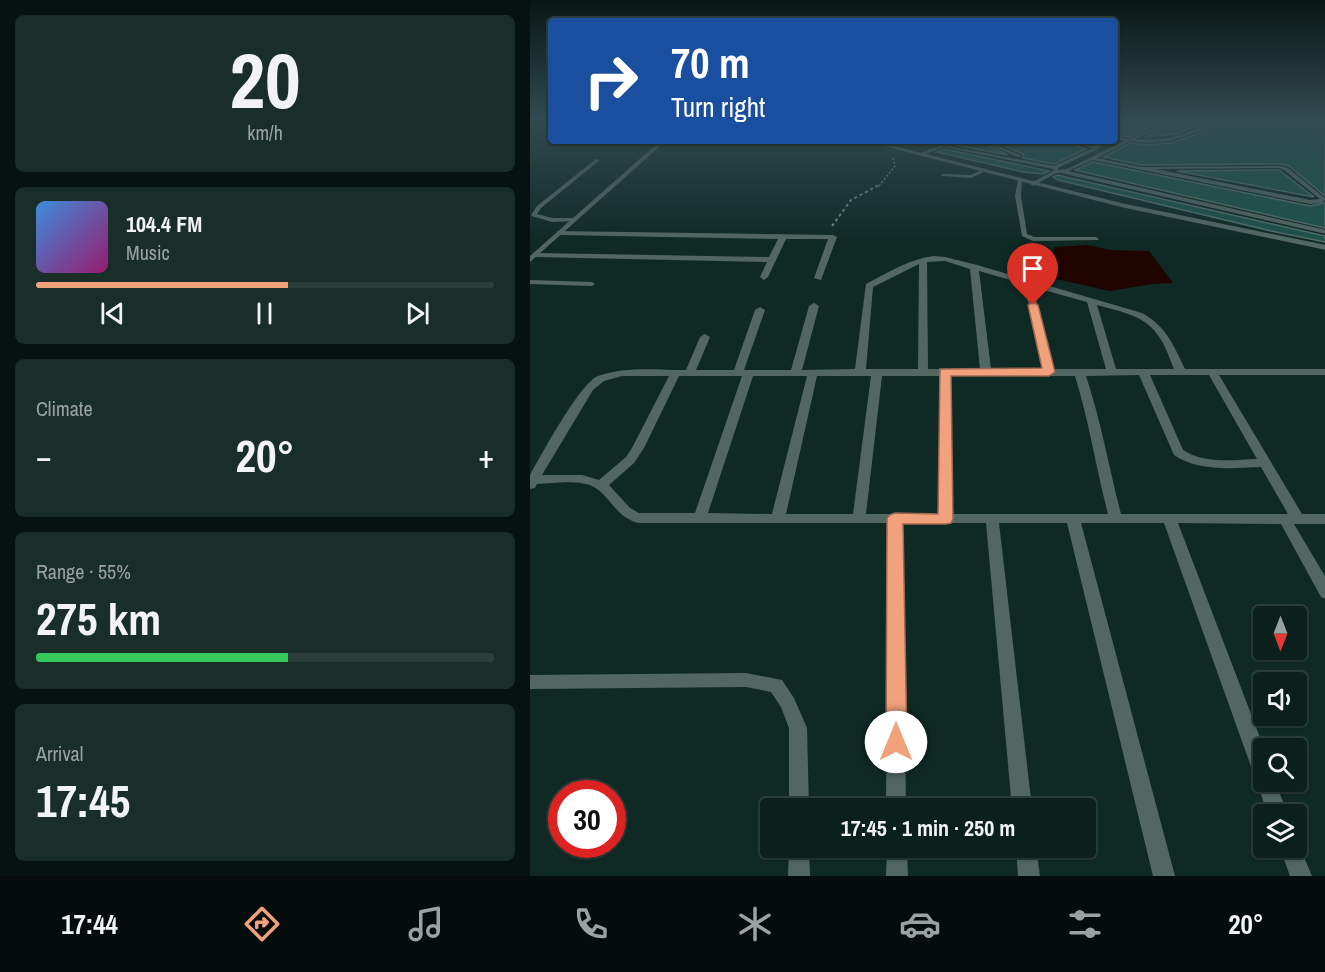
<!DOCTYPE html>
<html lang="en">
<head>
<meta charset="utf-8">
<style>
	body { margin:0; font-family:"Archivo Narrow",sans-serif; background:#192d29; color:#f1f3f6; height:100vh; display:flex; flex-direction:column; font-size:22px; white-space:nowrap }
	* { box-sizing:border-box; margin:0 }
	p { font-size:20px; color:#9aa3a3 }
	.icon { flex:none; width:33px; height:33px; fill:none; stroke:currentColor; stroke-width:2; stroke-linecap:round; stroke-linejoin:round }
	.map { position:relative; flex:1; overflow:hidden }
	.drawer { display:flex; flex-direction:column; gap:15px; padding:15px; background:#06120f; width:530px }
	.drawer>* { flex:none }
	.top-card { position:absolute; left:18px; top:18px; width:570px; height:126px; border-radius:6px; box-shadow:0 2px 4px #0004,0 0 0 2px #2b3e3b; background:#1a4fa0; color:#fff; overflow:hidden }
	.needle { width:39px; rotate:180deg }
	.buttons { position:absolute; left:723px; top:606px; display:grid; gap:12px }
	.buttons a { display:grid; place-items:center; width:54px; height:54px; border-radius:6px; background:#0b201c; box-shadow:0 2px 4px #0004,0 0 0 2px #2b3e3b; font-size:30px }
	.speed { position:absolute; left:18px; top:780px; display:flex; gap:12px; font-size:30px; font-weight:700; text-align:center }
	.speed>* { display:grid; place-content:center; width:78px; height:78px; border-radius:50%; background:#0b201c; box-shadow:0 2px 4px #0004,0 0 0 2px #2b3e3b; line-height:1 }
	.speed .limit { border:9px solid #d22; background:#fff; color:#111 }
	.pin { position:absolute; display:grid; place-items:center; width:51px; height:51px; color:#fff; margin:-62px -26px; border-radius:50% 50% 50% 0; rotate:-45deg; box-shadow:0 0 6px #0007 }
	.pin .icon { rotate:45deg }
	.me { position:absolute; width:66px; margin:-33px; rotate:0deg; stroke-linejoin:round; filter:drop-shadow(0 0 4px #0008) }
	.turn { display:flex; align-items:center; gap:21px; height:126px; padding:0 24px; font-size:27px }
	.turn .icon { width:78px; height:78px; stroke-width:2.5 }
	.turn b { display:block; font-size:42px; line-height:51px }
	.big { font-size:45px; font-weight:700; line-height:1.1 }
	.drawer .widget { flex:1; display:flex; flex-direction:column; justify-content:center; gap:9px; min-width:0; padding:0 21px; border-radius:9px; background:#192d29 }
	.drawer .dial { align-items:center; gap:0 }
	.dial b { font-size:78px; line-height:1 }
	.song { display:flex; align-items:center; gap:18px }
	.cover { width:72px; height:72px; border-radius:9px; background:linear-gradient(135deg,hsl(210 70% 55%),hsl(320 70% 35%)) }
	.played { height:6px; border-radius:3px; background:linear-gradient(90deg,#f1a17c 55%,#2b3e3b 55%) }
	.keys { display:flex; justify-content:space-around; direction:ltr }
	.heat { display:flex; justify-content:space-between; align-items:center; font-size:33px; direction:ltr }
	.charge { height:9px; border-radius:4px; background:linear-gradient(90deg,#34c759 55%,#2b3e3b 0) }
	.trip { position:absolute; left:230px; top:798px; width:336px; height:60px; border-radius:6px; background:#0b201c; box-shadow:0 2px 4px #0004,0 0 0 2px #2b3e3b; font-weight:700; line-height:60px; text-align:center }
	.menu { display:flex; height:96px; justify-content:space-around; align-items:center; background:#040d0b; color:#9aa3a3 }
	.menu .icon { width:42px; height:42px }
	.menu .selected { color:#f1a17c }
	.menu b { font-size:27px; color:#f1f3f6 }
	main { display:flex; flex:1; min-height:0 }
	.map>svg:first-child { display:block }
	.water { fill:#200400 }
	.building { fill:#1c5148; stroke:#526e68; stroke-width:1.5 }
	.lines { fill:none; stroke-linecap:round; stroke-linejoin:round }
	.path-far1 { stroke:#728783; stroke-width:1.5; stroke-dasharray:2 2; stroke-linecap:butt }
	.path { stroke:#728783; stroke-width:2; stroke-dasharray:3 3; stroke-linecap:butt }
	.service { fill:#526762; fill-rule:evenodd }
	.minor { fill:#526762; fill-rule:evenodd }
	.tertiary { fill:#526762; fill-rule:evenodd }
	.route { fill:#f1a17c; stroke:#9d6951; stroke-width:1.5 }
</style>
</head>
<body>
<main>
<section class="drawer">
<div class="widget dial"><b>20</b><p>km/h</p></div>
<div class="widget">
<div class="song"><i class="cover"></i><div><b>104.4 FM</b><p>Music</p></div></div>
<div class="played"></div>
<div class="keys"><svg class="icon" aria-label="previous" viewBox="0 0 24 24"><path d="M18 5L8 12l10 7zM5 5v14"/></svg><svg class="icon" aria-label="pause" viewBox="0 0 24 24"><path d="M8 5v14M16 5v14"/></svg><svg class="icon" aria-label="next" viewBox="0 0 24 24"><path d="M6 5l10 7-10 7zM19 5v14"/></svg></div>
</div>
<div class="widget"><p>Climate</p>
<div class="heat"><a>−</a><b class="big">20°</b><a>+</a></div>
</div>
<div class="widget"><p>Range · 55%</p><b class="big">275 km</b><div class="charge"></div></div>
<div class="widget"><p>Arrival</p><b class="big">17:45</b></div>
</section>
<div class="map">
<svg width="796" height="876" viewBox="0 0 796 876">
	<rect width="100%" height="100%" fill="#0f2a25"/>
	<polygon class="water" points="557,245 580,250 619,251 643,283 622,284 580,291 517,277 525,247"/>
	<g class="building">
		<polygon points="585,119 641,119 599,137 585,135"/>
		<polygon points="655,119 681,119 647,134 615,137"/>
		<polygon points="695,119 795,119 795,196 759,166 751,164 611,165 574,157 600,143 617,145 641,143 665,135"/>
		<polygon points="417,141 449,141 478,155 419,144"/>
		<polygon points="463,141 530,141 556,149 524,164 493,158 493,154"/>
		<polygon points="414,149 519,171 513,174 493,172 407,152"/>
		<polygon points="563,162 780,206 795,203 795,228 545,170"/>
		<polygon points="749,170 784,197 647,171"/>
		<polygon points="527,175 795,236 795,242 741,231 528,180 523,177"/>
	</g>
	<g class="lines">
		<polyline class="path-far1" points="349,186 365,166 363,158"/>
		<polyline class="path" points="302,226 321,200 351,184"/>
		<g class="service">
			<path d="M647,119h6l-48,20c20,2 38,0 57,-8 9,-4 20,-12 31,-12l-29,14 -24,8 -23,2 -17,-2 -33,17 44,9 139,-1 8,2 38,31 -4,4 -12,1 -217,-44 -25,11 258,59v4l-265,-61h-5l-23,13 -3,-2 1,-1 22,-12v-2l-109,-22 -22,8 -4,-1 24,-9 -1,-4h4l1,4 2,1 106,20 39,-18 -31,-7c11,0 24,6 34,5 6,0 11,-5 18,-5l-56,27v2l9,-1 57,-28 -9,-2v-2l14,2zM750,168l4,2 36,29 -10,1 -155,-31z"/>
			<polygon points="451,141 457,141 492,156 488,157"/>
			<polygon points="66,159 70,160 11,208 7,214 22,218 44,218 47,220 46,221 22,222 2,216 1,215 7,206"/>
			<polygon points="452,170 456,171 441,178 413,176 411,175 413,174 440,175"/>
			<polygon points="490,179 492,180 491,196 497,234 504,237 566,237 569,239 568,240 503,241 492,236 485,196 488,180"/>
			<polygon points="0,280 62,282 65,284 62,286 0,284"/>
		</g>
		<g class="minor">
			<polygon points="27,231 303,235 307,237 291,280 284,278 298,239 256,239 238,277 234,280 230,277 237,262 6,257 2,255 6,253 239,257 248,239 30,235 27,235"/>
			<path d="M404,256l11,1 32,8 165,48c24,13 32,33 43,56h141v6h-107l83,139h24v10h-32l32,54v21l-5,-2 -40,-73 -103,-1 86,225v34h11l13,32h-20l-104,-291h-83l94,353h-22l-86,-353h-68l33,285h-20l-26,-285h-84l4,285h-20l2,-285h-250c-25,-7 -28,-30 -48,-38 -16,-5 -37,-2 -53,-1l-2,4 -5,1v-14c12,-21 50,-92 68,-99 27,-10 60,-6 88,-6l14,-33 5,-3 5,3 -14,33h38l21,-60 5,-3 5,3 -21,60h47l18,-64 5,-3 5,3 -17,64 53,-1 11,-85c23,-12 43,-25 68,-28zM415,261l25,8 10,100h-52l-1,-107zM389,264l-1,105h-52l7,-82zM449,271l45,13 19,85h-52zM503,287l54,15 19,67h-52zM567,305c21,6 47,10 60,29 8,10 12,23 17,35h-58zM609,375l35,80c25,17 58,13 87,12l27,47h-167c-12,-46 -20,-93 -35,-138zM620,375h59l48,84c-24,1 -53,5 -74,-9zM92,376h47l-37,72 -6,9 -27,23 -17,-5h-40l51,-85 11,-9zM149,376h63l-47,137h-56l-9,-5 -21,-23 25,-22 10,-15zM223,376h54l-35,138 -64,-1zM287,376h54l-18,138h-67zM352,376h57v138h-73zM419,376h126c14,45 21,92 33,138h-155z"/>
			<polygon points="216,673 252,680 264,698 277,728 279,808 259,808 259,728 251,707 241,692 216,687 0,689 0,675"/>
			<polygon points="766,840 767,841 782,876 760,876 750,848 766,848"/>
			<polygon points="259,848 279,848 280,876 258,876"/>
			<polygon points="357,848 377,848 378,876 356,876"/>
			<polygon points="486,848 506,848 510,876 488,876"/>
		</g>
		<g class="tertiary">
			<polygon points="130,141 136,141 0,262 0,256"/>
			<polygon points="334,141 344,141 591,203 796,245 796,250 591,207"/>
		</g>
	</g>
	<linearGradient id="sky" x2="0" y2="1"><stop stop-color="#081714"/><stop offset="0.49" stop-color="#314a51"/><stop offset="1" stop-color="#314a51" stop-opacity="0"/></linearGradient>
	<rect width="796" height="242" fill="url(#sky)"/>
	<polygon class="route" points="503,302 508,305 525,372 519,376 421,376 423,519 421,523 416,524 373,524 377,742 374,748 366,751 359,748 356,742 357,518 360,515 365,513 408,514 410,369 512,368 498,305"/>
</svg>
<div class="buttons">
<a><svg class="needle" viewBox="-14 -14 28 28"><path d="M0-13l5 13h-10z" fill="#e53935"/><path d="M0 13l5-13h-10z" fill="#9aa3a3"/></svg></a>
<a><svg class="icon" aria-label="sound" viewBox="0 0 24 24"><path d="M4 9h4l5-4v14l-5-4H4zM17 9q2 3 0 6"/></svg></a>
<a><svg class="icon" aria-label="search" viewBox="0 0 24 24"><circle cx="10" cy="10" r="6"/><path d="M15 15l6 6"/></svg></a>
<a><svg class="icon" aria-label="layers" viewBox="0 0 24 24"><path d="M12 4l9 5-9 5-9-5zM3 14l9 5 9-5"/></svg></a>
</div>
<div class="speed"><div class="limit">30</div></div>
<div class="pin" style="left:503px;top:305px;background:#d93025"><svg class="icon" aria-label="arrive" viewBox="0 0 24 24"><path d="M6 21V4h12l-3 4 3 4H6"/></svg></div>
<svg class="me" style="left:366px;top:742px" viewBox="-20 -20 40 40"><circle r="19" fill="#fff"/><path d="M0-13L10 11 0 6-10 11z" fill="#f1a17c"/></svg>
<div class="trip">17:45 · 1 min · 250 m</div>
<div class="top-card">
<div class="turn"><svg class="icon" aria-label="right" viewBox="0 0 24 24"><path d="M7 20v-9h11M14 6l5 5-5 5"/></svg><div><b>70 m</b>Turn right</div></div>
</div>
</div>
</main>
<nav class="menu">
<b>17:44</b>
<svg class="icon selected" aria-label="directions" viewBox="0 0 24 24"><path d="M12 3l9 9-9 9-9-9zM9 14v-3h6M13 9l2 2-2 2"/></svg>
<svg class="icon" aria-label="music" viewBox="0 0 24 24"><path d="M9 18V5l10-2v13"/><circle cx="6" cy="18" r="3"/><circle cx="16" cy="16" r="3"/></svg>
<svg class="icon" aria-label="phone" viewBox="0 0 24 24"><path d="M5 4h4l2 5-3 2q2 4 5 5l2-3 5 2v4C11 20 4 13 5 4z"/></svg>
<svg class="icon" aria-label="climate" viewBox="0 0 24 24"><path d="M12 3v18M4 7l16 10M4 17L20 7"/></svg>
<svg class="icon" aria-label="car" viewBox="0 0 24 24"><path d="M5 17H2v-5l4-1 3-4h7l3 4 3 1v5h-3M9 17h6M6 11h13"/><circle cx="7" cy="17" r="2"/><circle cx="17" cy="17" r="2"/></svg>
<svg class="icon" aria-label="filters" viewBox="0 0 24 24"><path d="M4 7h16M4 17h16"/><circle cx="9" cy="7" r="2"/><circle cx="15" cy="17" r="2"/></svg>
<b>20°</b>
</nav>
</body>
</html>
